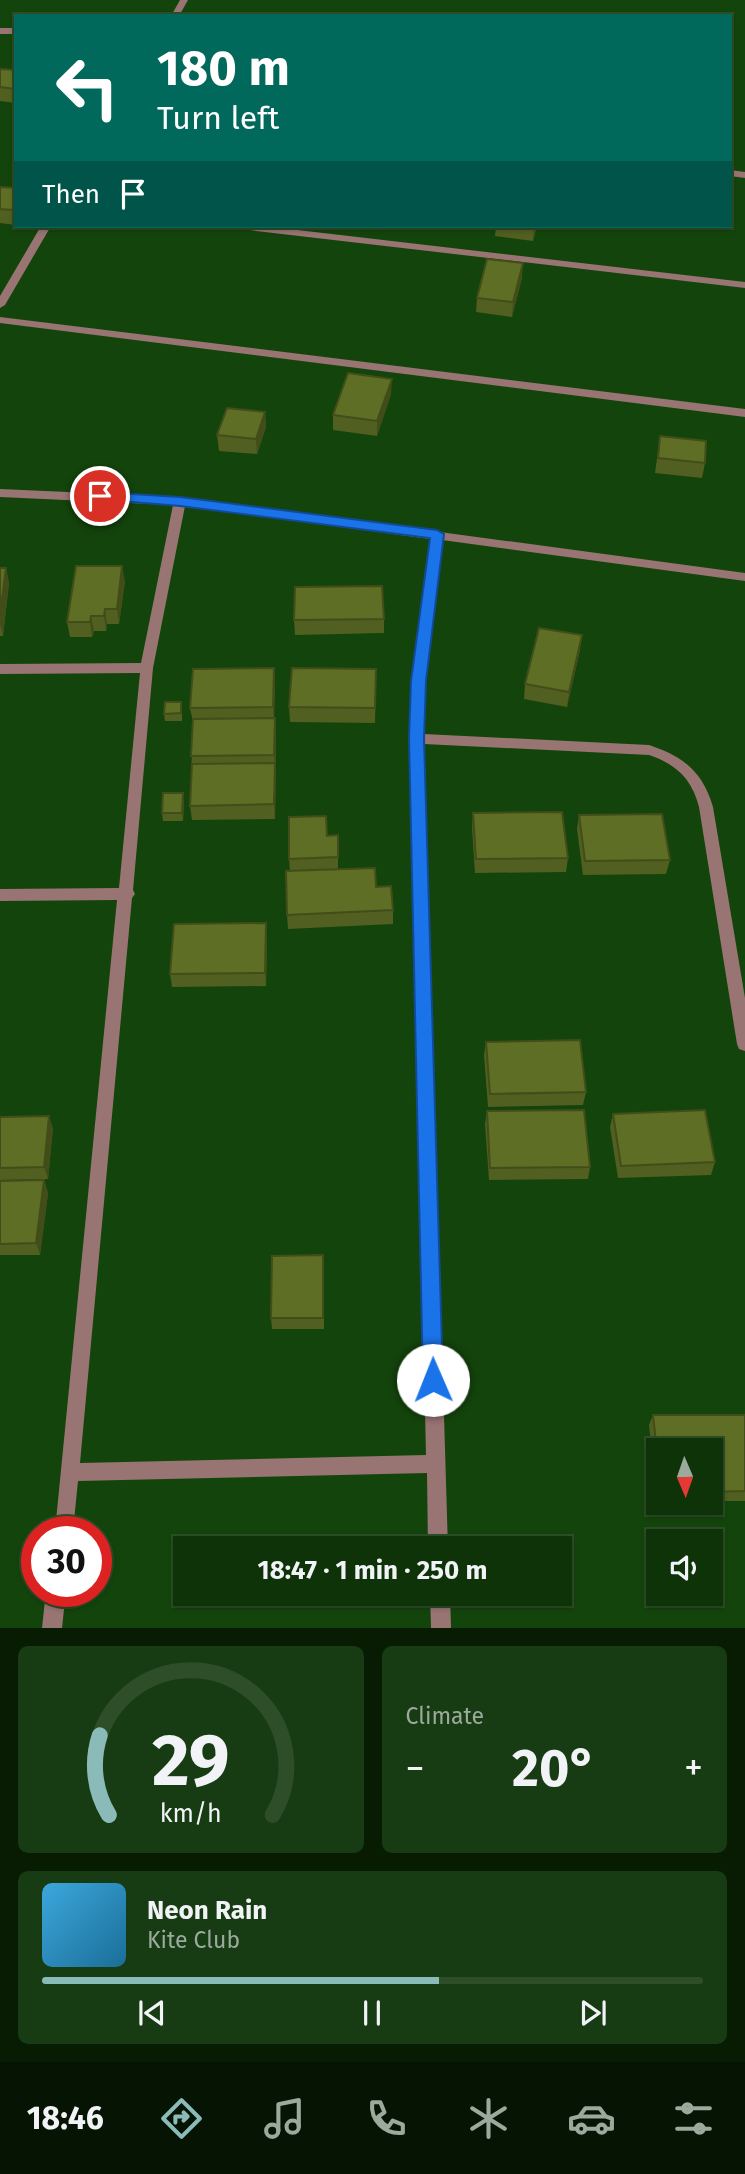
<!DOCTYPE html>
<html lang="en">
<head>
<meta charset="utf-8">
<style>
	body { margin:0; font-family:"Fira Sans",sans-serif; background:#173b12; color:#f1f3f6; height:100vh; display:flex; flex-direction:column; font-size:26px; white-space:nowrap }
	* { box-sizing:border-box; margin:0 }
	p { font-size:23px; color:#9baa9c }
	.icon { flex:none; width:38px; height:38px; fill:none; stroke:currentColor; stroke-width:2; stroke-linecap:round; stroke-linejoin:round }
	.map { position:relative; height:1628px; overflow:hidden }
	.drawer { display:flex; flex-direction:column; gap:18px; padding:18px; background:#081c04; flex:1 }
	.drawer>* { flex:none }
	.top-card { position:absolute; left:14px; top:14px; width:718px; height:214px; border-radius:0px; box-shadow:0 2px 5px #0004,0 0 0 2px #2e4e29; background:#00695c; color:#fff; overflow:hidden }
	.needle { width:46px; rotate:178deg }
	.buttons { position:absolute; left:646px; top:1438px; display:grid; gap:14px }
	.buttons a { display:grid; place-items:center; width:77px; height:77px; border-radius:0px; background:#0e3308; box-shadow:0 2px 5px #0004,0 0 0 2px #2e4e29; font-size:35px }
	.speed { position:absolute; left:21px; top:1516px; display:flex; gap:14px; font-size:35px; font-weight:700; text-align:center }
	.speed>* { display:grid; place-content:center; width:91px; height:91px; border-radius:50%; background:#0e3308; box-shadow:0 2px 5px #0004,0 0 0 2px #2e4e29; line-height:1 }
	.speed .limit { border:10px solid #d22; background:#fff; color:#111 }
	.pin { position:absolute; display:grid; place-items:center; width:60px; height:60px; color:#fff; margin:-30px; border:4px solid #fff; border-radius:50%; box-shadow:0 2px 7px #0007 }
	.me { position:absolute; width:77px; margin:-38px; rotate:359deg; stroke-linejoin:round; filter:drop-shadow(0 0 5px #0008) }
	.turn { display:flex; align-items:center; gap:24px; height:147px; padding:0 28px; font-size:32px }
	.turn .icon { width:91px; height:91px; stroke-width:2.5 }
	.turn b { display:block; font-size:49px; line-height:60px }
	.then { display:flex; align-items:center; height:66px; padding:0 28px; background:#0003; gap:14px; font-size:26px }
	.big { font-size:52px; font-weight:700; line-height:1.1 }
	.drawer .widget { flex:1; display:flex; flex-direction:column; justify-content:center; gap:10px; min-width:0; padding:0 24px; border-radius:10px; background:#173b12 }
	.drawer .dial { align-items:center; gap:0 }
	.dial svg { height:182px; overflow:visible; fill:none; stroke:#2e4e29; stroke-width:7; stroke-linecap:round; text-anchor:middle }
	.dial text { fill:#f1f3f6; stroke:none }
	.song { display:flex; align-items:center; gap:21px }
	.cover { width:84px; height:84px; border-radius:10px; background:linear-gradient(135deg,hsl(200 70% 55%),hsl(200 70% 35%)) }
	.played { height:7px; border-radius:4px; background:linear-gradient(90deg,#8bbbb9 60%,#2e4e29 60%) }
	.keys { display:flex; justify-content:space-around; direction:ltr }
	.heat { display:flex; justify-content:space-between; align-items:center; font-size:38px; direction:ltr }
	.drawer .tiles { flex:1; display:grid; gap:18px; grid-template-columns:1fr 1fr }
	.widget:last-child { grid-column:span 2 }
	.trip { position:absolute; left:173px; top:1536px; width:399px; height:70px; border-radius:0px; background:#0e3308; box-shadow:0 2px 5px #0004,0 0 0 2px #2e4e29; font-weight:700; line-height:70px; text-align:center }
	.menu { display:flex; height:112px; justify-content:space-around; align-items:center; background:#061403; color:#9baa9c }
	.menu .icon { width:49px; height:49px }
	.menu .current { color:#8bbbb9 }
	.menu b { font-size:32px; color:#f1f3f6 }
	.map>svg:first-child { display:block }
	.lines { fill:none; stroke-linecap:round; stroke-linejoin:round }
	.minor { fill:#987473; fill-rule:evenodd }
	.wall { fill:#515f20 }
	.shaded-wall { fill:#424d1a }
	.building { fill:#5e6e25; stroke:#424d1a; stroke-width:2 }
	.route { fill:#1a73e8; stroke:#114b97; stroke-width:2 }
</style>
</head>
<body>
<div class="map">
<svg width="745" height="1628" viewBox="0 0 745 1628">
	<rect width="100%" height="100%" fill="#13440b"/>
	<g class="lines">
		<g class="minor">
			<polygon points="180,0 188,0 179,16 171,16"/>
			<rect x="0" y="28" width="16" height="6"/>
			<polygon points="730,170 745,172 745,178 730,176"/>
			<polygon points="41,226 51,226 5,305 0,308 0,296"/>
			<polygon points="235,226 263,226 745,282 745,288 240,229"/>
			<polygon points="0,317 745,409 745,417 0,323"/>
			<path d="M0,489l180,8 565,76v8l-303,-41 -17,141 -1,53 225,11c34,11 54,27 64,62l32,191v53l-6,-2 -2,-5 -38,-237c-7,-28 -23,-43 -50,-52l-225,-11 24,805h-20l-1,-76 -349,8 -5,50h-18l62,-631 -117,1v-12l119,-1 21,-215 -140,1v-10l141,-1 32,-158 -173,-8zM185,506l245,33 -19,142 -1,58 16,716 -346,8 52,-565 3,-4 -2,-4 20,-222z"/>
			<polygon points="46,1591 66,1591 62,1628 42,1628"/>
			<polygon points="430,1594 450,1594 451,1628 431,1628"/>
		</g>
	</g>
	<g class="wall">
		<polygon points="0,69 16,70 16,103 0,101"/>
		<polygon points="16,107 16,126 13,112"/>
		<polygon points="0,187 16,188 16,225 0,223"/>
		<polygon points="496,226 537,226 533,241 495,236"/>
		<polygon points="522,278 512,317 476,312 477,298"/>
		<polygon points="391,394 377,436 333,430 333,415"/>
		<polygon points="265,412 266,427 257,454 219,451 217,435"/>
		<polygon points="660,436 705,463 702,478 655,473"/>
		<polygon points="0,568 6,568 9,583 3,636 0,636"/>
		<polygon points="125,581 119,624 107,624 106,631 94,631 92,637 70,637 67,622"/>
		<polygon points="384,619 384,633 295,635 294,620"/>
		<polygon points="580,650 567,707 524,699 525,684"/>
		<polygon points="376,669 375,723 290,722 289,707"/>
		<polygon points="275,683 274,718 276,732 275,819 192,820 190,806 193,722 190,708"/>
		<polygon points="182,709 182,721 165,721 164,714"/>
		<polygon points="184,800 183,821 163,821 162,813"/>
		<polygon points="473,813 568,858 566,872 475,873 472,828"/>
		<polygon points="579,815 670,860 666,874 583,875 577,829"/>
		<polygon points="338,835 338,869 376,887 393,910 393,924 288,929 287,915 290,871 289,859 327,836"/>
		<polygon points="267,937 266,986 172,987 170,974"/>
		<polygon points="486,1042 586,1092 583,1105 488,1107 484,1055"/>
		<polygon points="487,1111 590,1167 588,1179 489,1180 485,1124"/>
		<polygon points="613,1114 715,1162 711,1175 618,1178 610,1127"/>
		<polygon points="0,1117 53,1128 48,1179 0,1180"/>
		<polygon points="44,1180 48,1193 40,1255 0,1255 0,1181"/>
		<polygon points="324,1267 324,1329 272,1329 271,1318"/>
		<polygon points="653,1415 745,1415 745,1501 710,1501 710,1451 658,1451 657,1501 649,1425"/>
	</g>
	<g class="shaded-wall">
		<polygon points="16,205 16,224 13,210"/>
		<polygon points="534,226 537,226 533,241"/>
		<polygon points="523,263 522,278 512,317 513,302"/>
		<polygon points="392,379 391,394 377,436 377,421"/>
		<polygon points="265,412 266,427 257,454 256,439"/>
		<polygon points="122,566 125,581 119,624 117,609"/>
		<polygon points="6,568 9,583 3,636 0,624 0,615"/>
		<polygon points="105,609 107,624 106,631 104,616"/>
		<polygon points="91,616 94,631 92,637 90,622"/>
		<polygon points="582,635 580,650 567,707 569,692"/>
		<polygon points="274,668 275,683 274,722 273,707"/>
		<polygon points="275,718 276,732 275,769 274,755"/>
		<polygon points="275,763 276,778 275,819 274,804"/>
		<polygon points="183,793 184,800 183,821 182,813"/>
		<polygon points="266,923 267,937 266,986 265,973"/>
		<polygon points="49,1116 53,1128 48,1179 44,1167"/>
		<polygon points="44,1180 48,1193 40,1255 36,1243"/>
	</g>
	<g class="building">
		<polygon points="0,69 16,70 16,89 0,87"/>
		<polygon points="0,187 16,188 16,205 13,210 0,209"/>
		<polygon points="487,259 523,263 513,302 477,298"/>
		<polygon points="348,373 392,379 377,421 333,415"/>
		<polygon points="227,408 265,412 256,439 217,435"/>
		<polygon points="660,436 706,441 705,463 658,458"/>
		<polygon points="76,566 122,566 117,609 105,609 104,616 91,616 90,622 67,622"/>
		<polygon points="0,568 6,568 0,615"/>
		<polygon points="382,586 384,619 294,620 295,587"/>
		<polygon points="539,628 582,635 569,692 525,684"/>
		<polygon points="274,668 273,707 190,708 193,669"/>
		<polygon points="292,668 376,669 375,708 289,707"/>
		<polygon points="165,702 181,702 181,713 164,714"/>
		<polygon points="275,718 274,755 191,756 193,719"/>
		<polygon points="275,763 274,804 190,806 192,764"/>
		<polygon points="163,793 183,793 182,813 162,813"/>
		<polygon points="562,812 568,858 476,859 473,813"/>
		<polygon points="662,814 670,860 585,861 579,815"/>
		<polygon points="326,816 327,836 338,835 338,857 289,859 289,817"/>
		<polygon points="375,868 376,887 391,886 393,910 287,915 286,871"/>
		<polygon points="266,923 265,973 170,974 174,924"/>
		<polygon points="580,1040 586,1092 490,1094 486,1042"/>
		<polygon points="584,1110 590,1167 490,1168 487,1111"/>
		<polygon points="705,1110 715,1162 621,1166 613,1114"/>
		<polygon points="49,1116 44,1167 0,1168 0,1117"/>
		<polygon points="44,1180 36,1243 0,1244 0,1181"/>
		<polygon points="323,1255 323,1318 271,1318 272,1256"/>
		<polygon points="653,1415 745,1415 745,1491 710,1492 710,1451 658,1451 658,1461"/>
	</g>
	<polygon class="route" points="100,492 180,497 437,530 444,534 426,681 424,739 443,1380 440,1387 433,1390 426,1387 423,1380 409,739 411,681 430,538 180,506 96,499 96,493"/>
</svg>
<div class="buttons">
<a><svg class="needle" viewBox="-14 -14 28 28"><path d="M0-13l5 13h-10z" fill="#e53935"/><path d="M0 13l5-13h-10z" fill="#9baa9c"/></svg></a>
<a><svg class="icon" aria-label="sound" viewBox="0 0 24 24"><path d="M4 9h4l5-4v14l-5-4H4zM17 9q2 3 0 6"/></svg></a>
</div>
<div class="speed"><div class="limit">30</div></div>
<div class="pin" style="left:100px;top:496px;background:#d93025"><svg class="icon" aria-label="arrive" viewBox="0 0 24 24"><path d="M6 21V4h12l-3 4 3 4H6"/></svg></div>
<svg class="me" style="left:433px;top:1380px" viewBox="-20 -20 40 40"><circle r="19" fill="#fff"/><path d="M0-13L10 11 0 6-10 11z" fill="#1a73e8"/></svg>
<div class="trip">18:47 · 1 min · 250 m</div>
<div class="top-card">
<div class="turn"><svg class="icon" aria-label="left" viewBox="0 0 24 24"><path d="M17 20v-9H6M10 6l-5 5 5 5"/></svg><div><b>180 m</b>Turn left</div></div>
<div class="then">Then<svg class="icon" aria-label="arrive" viewBox="0 0 24 24"><path d="M6 21V4h12l-3 4 3 4H6"/></svg></div>
</div>
</div>
<section class="drawer">
<div class="tiles">
<div class="widget dial"><svg viewBox="0 0 100 80">
<path d="M14 69A42 42 0 1 1 86 69"/>
<path d="M14 69A42 42 0 0 1 10 34" stroke="#8bbbb9"/>
<text x="50" y="56" font-size="32" font-weight="700">29</text>
<text x="50" y="72" font-size="11">km/h</text>
</svg></div>
<div class="widget"><p>Climate</p>
<div class="heat"><a>−</a><b class="big">20°</b><a>+</a></div>
</div>
<div class="widget">
<div class="song"><i class="cover"></i><div><b>Neon Rain</b><p>Kite Club</p></div></div>
<div class="played"></div>
<div class="keys"><svg class="icon" aria-label="previous" viewBox="0 0 24 24"><path d="M18 5L8 12l10 7zM5 5v14"/></svg><svg class="icon" aria-label="pause" viewBox="0 0 24 24"><path d="M8 5v14M16 5v14"/></svg><svg class="icon" aria-label="next" viewBox="0 0 24 24"><path d="M6 5l10 7-10 7zM19 5v14"/></svg></div>
</div>
</div>
</section>
<nav class="menu">
<b>18:46</b>
<svg class="icon current" aria-label="directions" viewBox="0 0 24 24"><path d="M12 3l9 9-9 9-9-9zM9 14v-3h6M13 9l2 2-2 2"/></svg>
<svg class="icon" aria-label="music" viewBox="0 0 24 24"><path d="M9 18V5l10-2v13"/><circle cx="6" cy="18" r="3"/><circle cx="16" cy="16" r="3"/></svg>
<svg class="icon" aria-label="phone" viewBox="0 0 24 24"><path d="M5 4h4l2 5-3 2q2 4 5 5l2-3 5 2v4C11 20 4 13 5 4z"/></svg>
<svg class="icon" aria-label="climate" viewBox="0 0 24 24"><path d="M12 3v18M4 7l16 10M4 17L20 7"/></svg>
<svg class="icon" aria-label="car" viewBox="0 0 24 24"><path d="M5 17H2v-5l4-1 3-4h7l3 4 3 1v5h-3M9 17h6M6 11h13"/><circle cx="7" cy="17" r="2"/><circle cx="17" cy="17" r="2"/></svg>
<svg class="icon" aria-label="filters" viewBox="0 0 24 24"><path d="M4 7h16M4 17h16"/><circle cx="9" cy="7" r="2"/><circle cx="15" cy="17" r="2"/></svg>
</nav>
</body>
</html>
